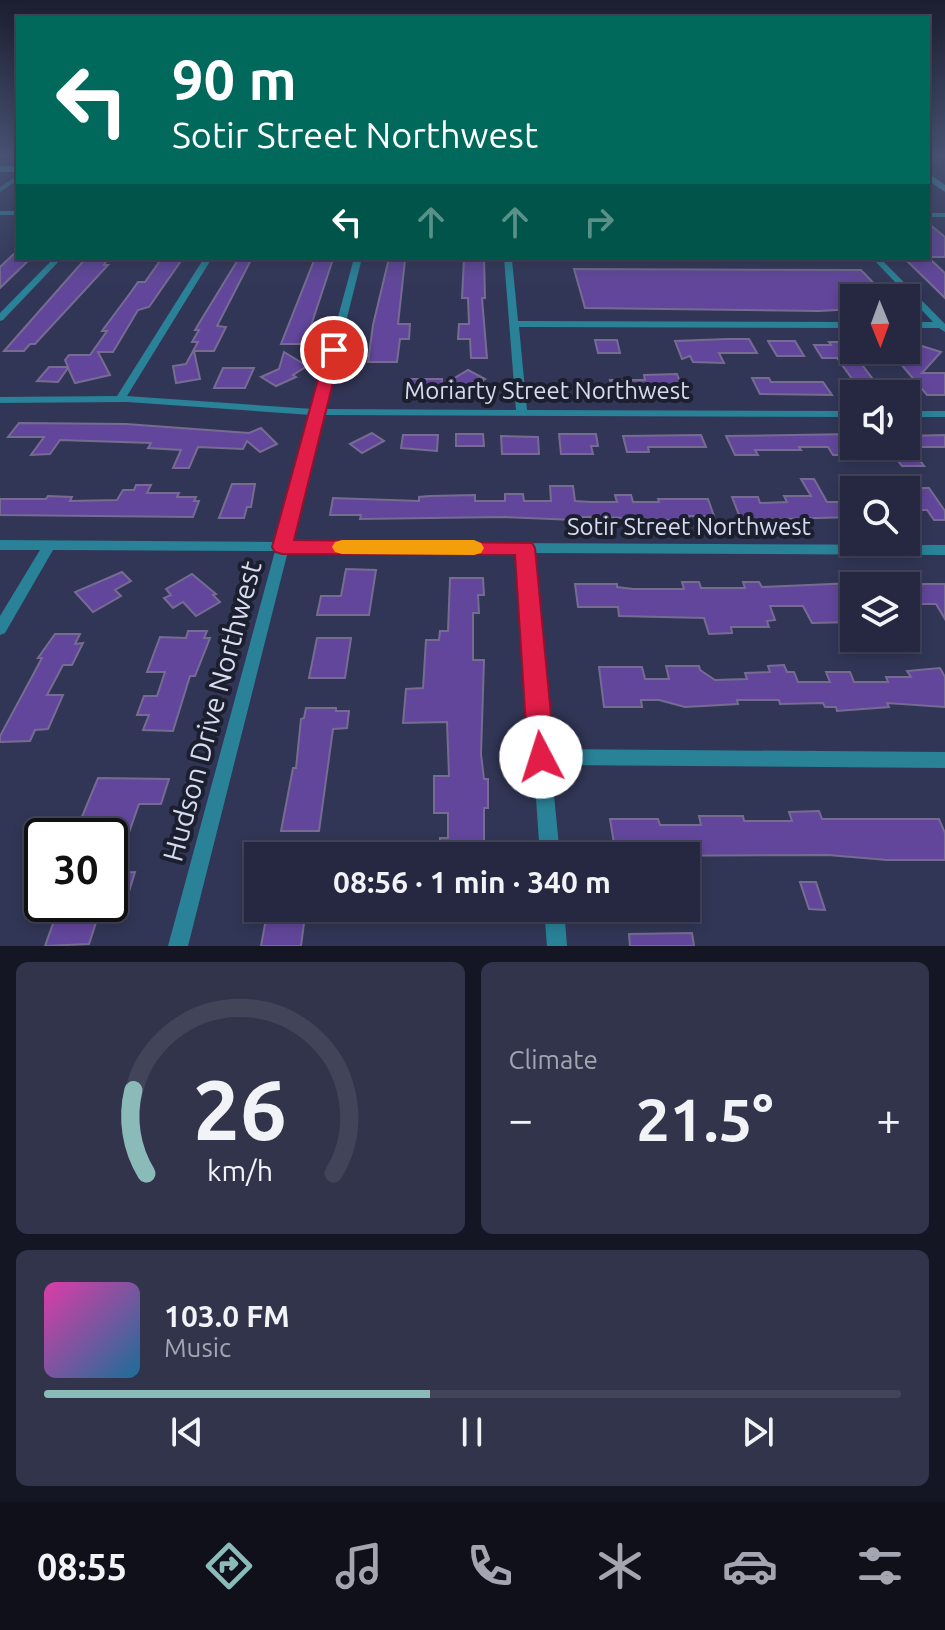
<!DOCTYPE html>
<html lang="en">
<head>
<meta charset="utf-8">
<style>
	body { margin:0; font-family:Ubuntu,sans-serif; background:#31344b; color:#f1f3f6; height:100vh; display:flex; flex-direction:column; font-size:30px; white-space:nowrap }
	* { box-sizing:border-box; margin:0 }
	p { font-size:26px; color:#a3a6b1 }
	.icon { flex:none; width:44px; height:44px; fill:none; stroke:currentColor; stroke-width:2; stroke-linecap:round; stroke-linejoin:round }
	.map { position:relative; height:946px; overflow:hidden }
	.panel { display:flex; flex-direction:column; gap:16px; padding:16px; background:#141623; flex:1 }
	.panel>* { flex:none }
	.banner { position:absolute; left:16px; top:16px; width:914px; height:244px; border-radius:0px; box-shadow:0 4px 12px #0003,0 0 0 2px #424459; background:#00695c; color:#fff; overflow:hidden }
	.needle { width:52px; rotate:179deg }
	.controls { position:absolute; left:840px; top:284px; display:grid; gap:16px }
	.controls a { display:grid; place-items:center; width:80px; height:80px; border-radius:0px; background:#252840; box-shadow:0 4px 12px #0003,0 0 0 2px #424459; font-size:40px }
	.speed { position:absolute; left:24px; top:818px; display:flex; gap:16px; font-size:40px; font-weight:700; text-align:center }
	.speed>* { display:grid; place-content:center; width:104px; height:104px; border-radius:50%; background:#252840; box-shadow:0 4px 12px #0003,0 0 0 2px #424459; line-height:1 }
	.speed .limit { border:4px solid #111; border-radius:12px; background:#fff; color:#111 }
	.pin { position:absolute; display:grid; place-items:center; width:68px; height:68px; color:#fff; margin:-34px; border:4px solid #fff; border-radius:50%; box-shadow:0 2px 8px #0007 }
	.me { position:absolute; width:88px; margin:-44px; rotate:355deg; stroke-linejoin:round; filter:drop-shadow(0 0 6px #0008) }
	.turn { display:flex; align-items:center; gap:28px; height:168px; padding:0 24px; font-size:36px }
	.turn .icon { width:104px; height:104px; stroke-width:2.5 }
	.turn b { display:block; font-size:56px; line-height:68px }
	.lanes { display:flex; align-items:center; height:76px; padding:0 24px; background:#0003; justify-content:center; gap:40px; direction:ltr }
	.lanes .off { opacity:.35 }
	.big { font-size:60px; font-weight:600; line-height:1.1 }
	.panel .widget { flex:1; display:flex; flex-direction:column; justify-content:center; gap:12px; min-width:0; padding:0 28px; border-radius:12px; background:#31344b }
	.panel .dial { align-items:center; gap:0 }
	.dial svg { height:208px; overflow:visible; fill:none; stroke:#424459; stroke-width:7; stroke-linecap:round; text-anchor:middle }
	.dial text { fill:#f1f3f6; stroke:none }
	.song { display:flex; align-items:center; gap:24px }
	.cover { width:96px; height:96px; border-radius:12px; background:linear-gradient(135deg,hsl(320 70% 55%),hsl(200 70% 35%)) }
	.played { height:8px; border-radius:4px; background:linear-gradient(90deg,#8bbbb9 45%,#424459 45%) }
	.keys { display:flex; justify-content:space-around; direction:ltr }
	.heat { display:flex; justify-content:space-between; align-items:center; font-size:44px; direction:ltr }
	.panel .tiles { flex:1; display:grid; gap:16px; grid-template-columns:1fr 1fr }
	.widget:last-child { grid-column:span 2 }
	.trip { position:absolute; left:244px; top:842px; width:456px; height:80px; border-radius:0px; background:#252840; box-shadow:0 4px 12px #0003,0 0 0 2px #424459; font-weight:600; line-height:80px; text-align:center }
	.tab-bar { display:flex; height:128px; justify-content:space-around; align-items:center; background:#0f101a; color:#a3a6b1 }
	.tab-bar .icon { width:56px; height:56px }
	.tab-bar .active { color:#8bbbb9 }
	.tab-bar b { font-size:36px; color:#f1f3f6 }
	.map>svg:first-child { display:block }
	.building { fill:#62469b; stroke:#766c91; stroke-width:2 }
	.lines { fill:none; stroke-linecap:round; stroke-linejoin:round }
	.street { fill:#298297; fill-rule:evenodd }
	.secondary { fill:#35a8c1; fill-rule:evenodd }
	.route { fill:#e11d48; stroke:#92132f; stroke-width:2 }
	.slow { fill:#f59e0b }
	.labels { text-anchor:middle; stroke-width:8; stroke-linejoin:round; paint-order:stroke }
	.street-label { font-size:24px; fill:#d7dbf0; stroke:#1c1f2e }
	.near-street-label { font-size:28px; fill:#d7dbf0; stroke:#1c1f2e }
</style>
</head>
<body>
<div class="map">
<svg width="945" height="946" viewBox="0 0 945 946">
	<rect width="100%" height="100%" fill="#313656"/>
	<g class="building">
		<polygon points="928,223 945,237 945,257 928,257"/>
		<polygon points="18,250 18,258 31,258 0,288 0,267"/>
		<polygon points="86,258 108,258 104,265 108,265 35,344 30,344 24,351 4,351"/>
		<polygon points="162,258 183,258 149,307 138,310 113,352 98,352 110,375 75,383 68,368 58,382 37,381 49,367 68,367 65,360 69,355 90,355 107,331 102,331 131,292 138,282 145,282"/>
		<polygon points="239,258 252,258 217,326 226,327 214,351 194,351 200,379 176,383 173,366 186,364 198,342 192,342 199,330 195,330"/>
		<polygon points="315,258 333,259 305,344 281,344"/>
		<polygon points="389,258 405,260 398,324 410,324 409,339 400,339 397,362 368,362 373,325"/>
		<polygon points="464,258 484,258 485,298 482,298 487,358 471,358 470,339 458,339 459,324 469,324 468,298 462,298"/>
		<polygon points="904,258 929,258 945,273 945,298"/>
		<polygon points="574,269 861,270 888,298 854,298 854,309 819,311 585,308"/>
		<polygon points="727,339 749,339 757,353 719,353 724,363 693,362 690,356 682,359 675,341"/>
		<polygon points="595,340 617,340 620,353 598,353"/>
		<polygon points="768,341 795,341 804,356 777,356"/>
		<polygon points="906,341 941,352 922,373 945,373 945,395 927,395 889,350 906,350"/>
		<polygon points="829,342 854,342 854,354 884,394 863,394 837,358 822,358 814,345 831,345"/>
		<polygon points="284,352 307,366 293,375 296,377 276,386 261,377 279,369"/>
		<polygon points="223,368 254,368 245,388 214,388"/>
		<polygon points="468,370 485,379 481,381 486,384 469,393 448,382"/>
		<polygon points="677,374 685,395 672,395 671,392 614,393 610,380 645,380 644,375"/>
		<polygon points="752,378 769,378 771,382 823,382 832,395 760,394"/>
		<polygon points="409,379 442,379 441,391 408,391"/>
		<polygon points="19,423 126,424 249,433 261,428 277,444 260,452 247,441 243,449 198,447 189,468 173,468 181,450 148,448 151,443 60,440 50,454 31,455 44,437 8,437"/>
		<polygon points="372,433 384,441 362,453 350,444"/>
		<polygon points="456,434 483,434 484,446 456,446"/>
		<polygon points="559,434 596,434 598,446 591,446 593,454 561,454"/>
		<polygon points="854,434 854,447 848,447 853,455 833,455 828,447 799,447 801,450 755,450 758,455 735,455 726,436"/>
		<polygon points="403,435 438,435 437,451 401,448"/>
		<polygon points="701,435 706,447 648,447 649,452 627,452 623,436"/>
		<polygon points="945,435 945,447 910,447 924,466 902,466 898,461 886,460 877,446 906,446 906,436"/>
		<polygon points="501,436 538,437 539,454 502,454"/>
		<polygon points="801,479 814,479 827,502 854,502 854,517 741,520 732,497 758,497 760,503 787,502 784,496 811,496"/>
		<polygon points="232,484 255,484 251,507 247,507 244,518 219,518"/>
		<polygon points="136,485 151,485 147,493 179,493 177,497 196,497 194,501 199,501 193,517 0,515 0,499 46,499 48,496 72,497 70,501 117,500 123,490 134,490"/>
		<polygon points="550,486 573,486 575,501 591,502 617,502 615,495 631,495 633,502 659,502 658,499 708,499 714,516 688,516 690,521 603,517 574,517 575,520 504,517 360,519 361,515 330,515 333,498 419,501 419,497 430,496 475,495 475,501 505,501 505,494 523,494 524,501 551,501"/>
		<polygon points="906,488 929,488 945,511 945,520 934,520 927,510 906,510"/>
		<polygon points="346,569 376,570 369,615 317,615 321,596 341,596"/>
		<polygon points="122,572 131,581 115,590 121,596 93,612 75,592"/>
		<polygon points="192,574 216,594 213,595 220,602 196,616 183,602 173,608 164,598 171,595 166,589"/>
		<polygon points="450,578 483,578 484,595 478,595 479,613 473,613 473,660 484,660 481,754 484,779 488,779 488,808 484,808 484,856 439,856 440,838 448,838 448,813 434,813 434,776 449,776 447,722 403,723 406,689 423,688 426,640 439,640 440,631 448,631"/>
		<polygon points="682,582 699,582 701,588 745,588 743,582 759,582 762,587 854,583 854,622 812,623 803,606 770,606 775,620 767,621 769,627 731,627 732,633 709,634 704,618 619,616 618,607 578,607 575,584 617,584 617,587 633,589 684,589"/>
		<polygon points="906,584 945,584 945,619 936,604 918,604"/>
		<polygon points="188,631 207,631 204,638 210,638 195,676 190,676 173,731 143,730 149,715 137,715 144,696 157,696 165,672 147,672 160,637 186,638"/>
		<polygon points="55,634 80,634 75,644 83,643 72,665 63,665 47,695 63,695 48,729 35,730 30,741 0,742 0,736 42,658 38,658"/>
		<polygon points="317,638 351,638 345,678 309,678"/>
		<polygon points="784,665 787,672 794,672 798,682 830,682 826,672 850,672 854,682 888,682 886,677 911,677 907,671 940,668 945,677 945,707 887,703 889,707 837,711 836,707 825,707 823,703 780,704 779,700 737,700 738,704 685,707 659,700 641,700 642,707 604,707 599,667 642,667 645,679 669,679 666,666 699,666 700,670 715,680 747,679 745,673 770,672 768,666"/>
		<polygon points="306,708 336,708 336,711 349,711 347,728 333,729 319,831 281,831 293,768 296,768 301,719 304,718"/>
		<polygon points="98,778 169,779 161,804 139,804 126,841 110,841 110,836 74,836"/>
		<polygon points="819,811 822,819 939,819 945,833 945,860 887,860 828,855 616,856 610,819 658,819 660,825 701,825 699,816 743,816 744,821 792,821 789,812"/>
		<polygon points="135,872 125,905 110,905 110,873"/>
		<polygon points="800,882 816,882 825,910 809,909"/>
		<polygon points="60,904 102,904 89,944 45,946"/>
		<polygon points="268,908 306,908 301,946 261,946"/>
		<polygon points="692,933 694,946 630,946 629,934"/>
	</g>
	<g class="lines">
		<g class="street">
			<polygon points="18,175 18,180 0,192 0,187"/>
			<rect x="0" y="211" width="18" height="4"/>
			<rect x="928" y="213" width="17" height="4"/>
			<polygon points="54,258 62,258 3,320 0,321 0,313"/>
			<polygon points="204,258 212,258 127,396 313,409 354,258 362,258 324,409 516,410 504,258 880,258 945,324 945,332 939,328 906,328 906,322 933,322 875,261 512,260 518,321 854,322 854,328 519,327 527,410 854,411 854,417 322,415 290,542 945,545 945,555 532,553 550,749 945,752 945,768 551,765 560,856 540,856 519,552 288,551 188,946 168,946 275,551 53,550 5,633 0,635 0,616 40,550 0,550 0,540 277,542 311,415 127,402 0,403 0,397 117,396"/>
			<rect x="906" y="411" width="39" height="6"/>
			<polygon points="544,908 564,908 567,946 547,946"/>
		</g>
		<g class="secondary">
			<rect x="0" y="166" width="18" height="6"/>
			<polygon points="928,173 945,185 945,192 928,180"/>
		</g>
	</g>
	<linearGradient id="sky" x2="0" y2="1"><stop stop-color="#1b1e2f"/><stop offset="0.54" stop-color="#485273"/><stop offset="1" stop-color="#485273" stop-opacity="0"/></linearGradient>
	<rect width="945" height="289" fill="url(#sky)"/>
	<polygon class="route" points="334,346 341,350 294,540 532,543 535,548 555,757 551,766 541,769 532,766 528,757 515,555 282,554 275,552 272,547 326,350"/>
	<polygon class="slow" points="342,540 474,540 481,543 484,548 481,553 474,555 342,554 335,552 332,547 335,542"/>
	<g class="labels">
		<g class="street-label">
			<text x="547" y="399">Moriarty Street Northwest</text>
			<text x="689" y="535">Sotir Street Northwest</text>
		</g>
		<g class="near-street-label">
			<text transform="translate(212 711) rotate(-75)" y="10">Hudson Drive Northwest</text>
		</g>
	</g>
</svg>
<div class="controls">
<a><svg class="needle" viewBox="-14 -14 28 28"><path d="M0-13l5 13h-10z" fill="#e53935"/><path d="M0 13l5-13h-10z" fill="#a3a6b1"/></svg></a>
<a><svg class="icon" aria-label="sound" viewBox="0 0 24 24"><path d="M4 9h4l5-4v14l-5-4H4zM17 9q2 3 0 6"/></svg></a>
<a><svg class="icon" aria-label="search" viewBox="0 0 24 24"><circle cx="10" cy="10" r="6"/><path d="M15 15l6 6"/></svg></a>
<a><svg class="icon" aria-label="layers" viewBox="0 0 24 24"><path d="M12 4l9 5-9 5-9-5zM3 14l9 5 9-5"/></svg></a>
</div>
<div class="speed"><div class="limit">30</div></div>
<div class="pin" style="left:334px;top:350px;background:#d93025"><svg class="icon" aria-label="arrive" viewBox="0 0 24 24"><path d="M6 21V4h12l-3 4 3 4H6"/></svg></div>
<svg class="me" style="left:541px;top:757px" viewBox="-20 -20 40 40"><circle r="19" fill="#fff"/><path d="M0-13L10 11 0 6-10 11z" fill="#e11d48"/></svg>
<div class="trip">08:56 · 1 min · 340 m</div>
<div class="banner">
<div class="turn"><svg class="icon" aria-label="left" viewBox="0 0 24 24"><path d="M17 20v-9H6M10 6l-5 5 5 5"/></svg><div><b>90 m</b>Sotir Street Northwest</div></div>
<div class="lanes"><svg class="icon" aria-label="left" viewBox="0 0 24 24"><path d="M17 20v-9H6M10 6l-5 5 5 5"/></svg><svg class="icon off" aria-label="ahead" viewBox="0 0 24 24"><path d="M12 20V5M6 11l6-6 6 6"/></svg><svg class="icon off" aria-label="ahead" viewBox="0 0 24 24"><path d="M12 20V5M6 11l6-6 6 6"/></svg><svg class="icon off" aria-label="right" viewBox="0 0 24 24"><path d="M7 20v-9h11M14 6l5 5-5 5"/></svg></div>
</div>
</div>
<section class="panel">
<div class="tiles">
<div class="widget dial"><svg viewBox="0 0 100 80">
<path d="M14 69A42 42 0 1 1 86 69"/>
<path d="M14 69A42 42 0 0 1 9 37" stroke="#8bbbb9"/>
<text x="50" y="56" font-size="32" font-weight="700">26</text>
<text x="50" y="72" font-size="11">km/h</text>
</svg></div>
<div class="widget"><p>Climate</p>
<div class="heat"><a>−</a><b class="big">21.5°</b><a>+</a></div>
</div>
<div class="widget">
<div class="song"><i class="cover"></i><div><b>103.0 FM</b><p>Music</p></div></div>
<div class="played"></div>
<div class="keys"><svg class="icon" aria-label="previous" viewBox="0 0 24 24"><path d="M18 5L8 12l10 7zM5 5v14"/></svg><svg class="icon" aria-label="pause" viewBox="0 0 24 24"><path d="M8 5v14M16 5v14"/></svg><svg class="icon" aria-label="next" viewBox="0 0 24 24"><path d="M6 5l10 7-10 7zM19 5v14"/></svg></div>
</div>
</div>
</section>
<nav class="tab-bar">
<b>08:55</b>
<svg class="icon active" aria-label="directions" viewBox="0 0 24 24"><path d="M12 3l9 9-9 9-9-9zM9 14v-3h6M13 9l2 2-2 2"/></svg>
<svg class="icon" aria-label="music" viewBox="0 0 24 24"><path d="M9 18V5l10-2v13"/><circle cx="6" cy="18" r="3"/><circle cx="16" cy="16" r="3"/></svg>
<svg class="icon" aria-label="phone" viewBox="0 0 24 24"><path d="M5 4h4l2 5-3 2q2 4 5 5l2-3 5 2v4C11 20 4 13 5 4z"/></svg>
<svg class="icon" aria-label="climate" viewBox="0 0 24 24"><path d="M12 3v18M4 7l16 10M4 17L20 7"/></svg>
<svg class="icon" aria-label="car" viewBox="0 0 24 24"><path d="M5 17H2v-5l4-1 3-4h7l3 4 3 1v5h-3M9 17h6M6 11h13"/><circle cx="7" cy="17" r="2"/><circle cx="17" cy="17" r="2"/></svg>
<svg class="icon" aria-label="filters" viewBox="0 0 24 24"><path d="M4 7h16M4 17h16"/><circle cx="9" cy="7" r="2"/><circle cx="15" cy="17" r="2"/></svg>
</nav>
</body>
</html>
